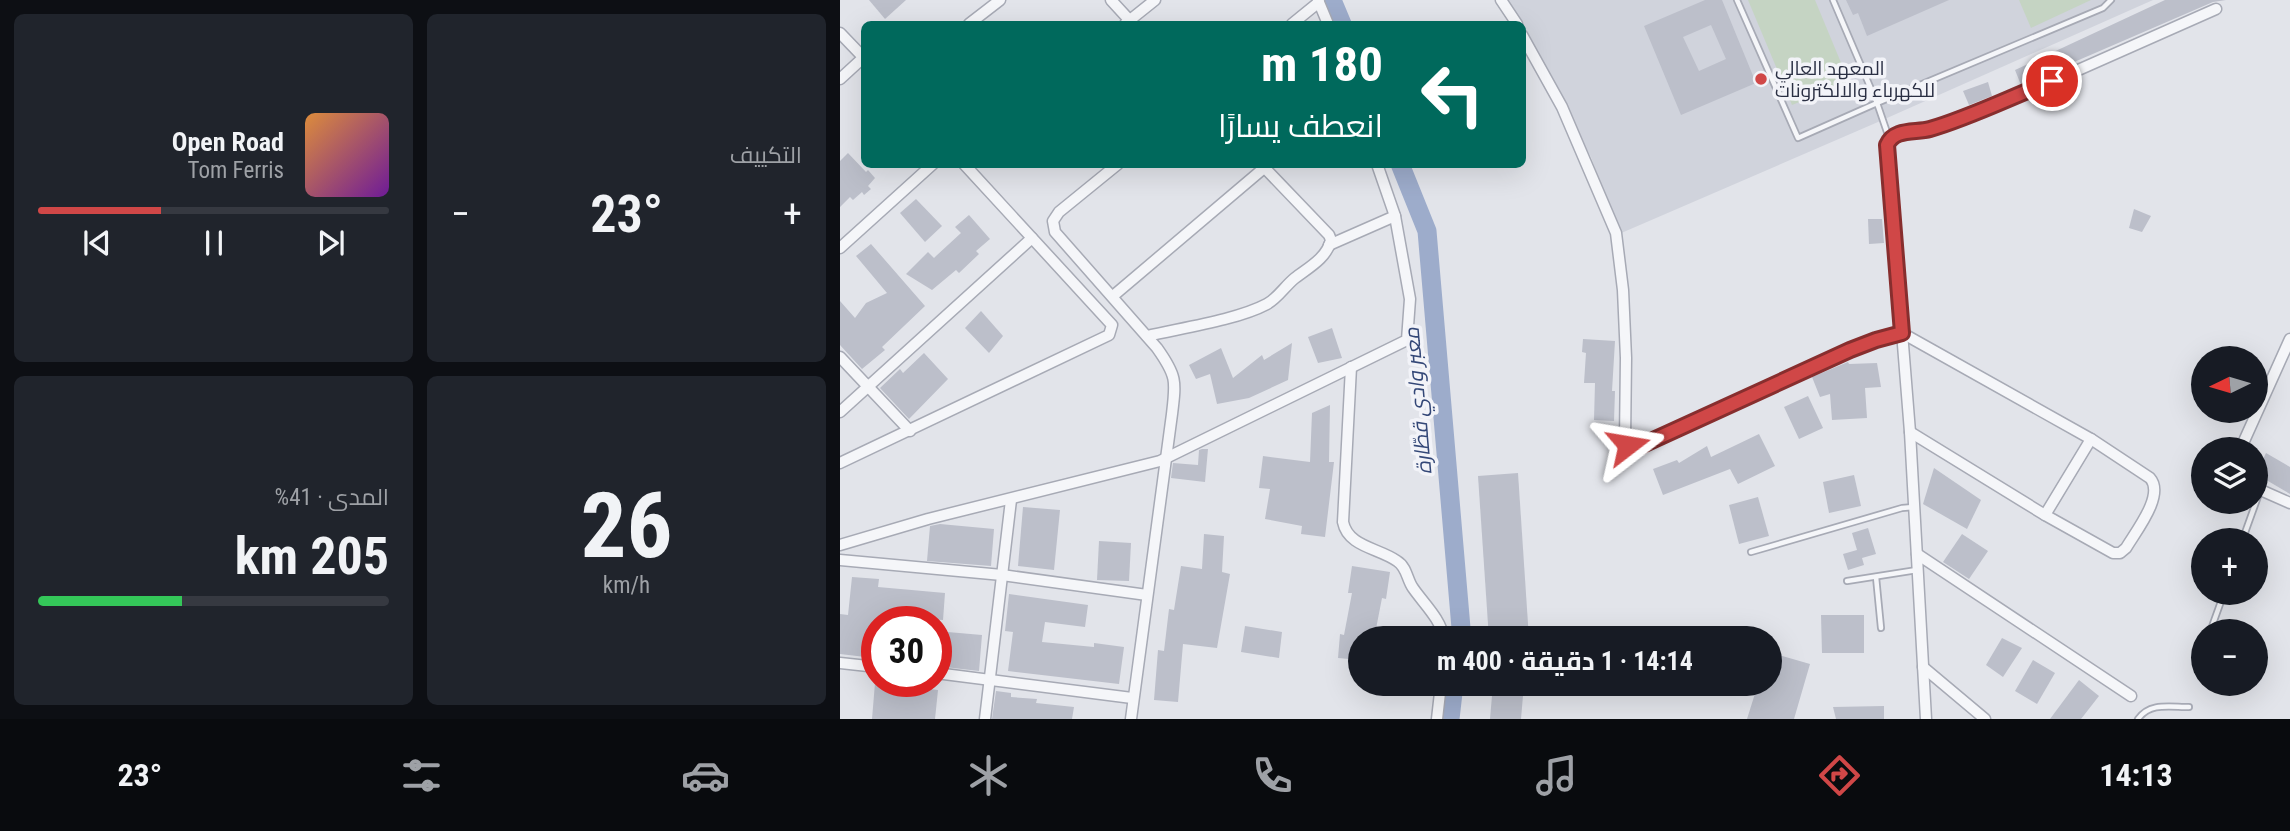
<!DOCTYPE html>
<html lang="ar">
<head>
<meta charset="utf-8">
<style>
	body { margin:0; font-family:"Roboto Condensed",Cairo,sans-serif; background:#20242c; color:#f1f3f6; direction:rtl; height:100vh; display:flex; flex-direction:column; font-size:26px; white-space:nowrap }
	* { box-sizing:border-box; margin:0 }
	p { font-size:23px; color:#9ea1a6 }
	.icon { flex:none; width:38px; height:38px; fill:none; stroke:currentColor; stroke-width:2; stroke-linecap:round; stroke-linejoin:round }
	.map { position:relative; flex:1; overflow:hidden; direction:ltr }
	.details { display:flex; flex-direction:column; gap:14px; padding:14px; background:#0d0f14; width:840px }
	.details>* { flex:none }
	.top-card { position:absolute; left:21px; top:21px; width:665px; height:147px; border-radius:10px; box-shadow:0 7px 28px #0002; direction:rtl; background:#00695c; color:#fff; overflow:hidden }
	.needle { width:46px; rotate:265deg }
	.fabs { position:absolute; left:1351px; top:346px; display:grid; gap:14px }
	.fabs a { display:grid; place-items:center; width:77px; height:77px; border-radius:50%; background:#171b24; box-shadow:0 7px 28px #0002; font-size:35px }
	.speed { position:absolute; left:21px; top:606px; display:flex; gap:14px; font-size:35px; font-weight:700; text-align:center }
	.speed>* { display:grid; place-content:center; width:91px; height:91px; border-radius:50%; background:#171b24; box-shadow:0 7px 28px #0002; line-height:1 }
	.speed .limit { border:10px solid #d22; background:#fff; color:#111 }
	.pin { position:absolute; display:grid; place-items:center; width:60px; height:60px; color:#fff; margin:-30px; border:4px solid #fff; border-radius:50%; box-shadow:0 2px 7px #0007 }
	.me { position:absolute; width:77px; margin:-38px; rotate:76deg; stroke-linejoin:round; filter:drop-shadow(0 0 5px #0008) }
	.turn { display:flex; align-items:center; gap:24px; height:147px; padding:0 28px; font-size:32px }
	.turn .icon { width:91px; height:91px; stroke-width:2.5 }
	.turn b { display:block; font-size:49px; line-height:60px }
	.big { font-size:52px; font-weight:700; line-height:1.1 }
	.details .tile { flex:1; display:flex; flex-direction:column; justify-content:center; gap:10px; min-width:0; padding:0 24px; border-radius:10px; background:#20242c }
	.details .dial { align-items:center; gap:0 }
	.dial b { font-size:91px; line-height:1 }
	.song { display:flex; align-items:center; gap:21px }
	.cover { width:84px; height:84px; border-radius:10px; background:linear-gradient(135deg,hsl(30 70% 55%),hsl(280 70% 35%)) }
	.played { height:7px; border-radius:4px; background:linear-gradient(90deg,#d04747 35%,#363941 35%) }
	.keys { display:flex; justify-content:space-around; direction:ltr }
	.heat { display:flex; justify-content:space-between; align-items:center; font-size:38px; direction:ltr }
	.charge { height:10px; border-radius:5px; background:linear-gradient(90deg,#34c759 41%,#363941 0) }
	.details .tiles { flex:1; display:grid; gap:14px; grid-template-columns:repeat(2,1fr) }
	.trip { position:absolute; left:508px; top:626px; width:434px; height:70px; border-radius:35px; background:#171b24; box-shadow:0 7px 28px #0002; font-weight:700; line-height:70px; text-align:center; direction:rtl }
	.menu { display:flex; height:112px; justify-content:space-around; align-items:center; background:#090b0e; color:#9ea1a6 }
	.menu .icon { width:49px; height:49px }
	.menu .on { color:#d04747 }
	.menu b { font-size:32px; color:#f1f3f6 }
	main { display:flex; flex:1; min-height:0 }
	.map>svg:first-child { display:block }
	.built { fill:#d0d3dc }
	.green { fill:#c5d4c3 }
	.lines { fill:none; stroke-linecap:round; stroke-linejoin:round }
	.river { stroke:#9daccb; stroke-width:19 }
	.building { fill:#bcbfca; fill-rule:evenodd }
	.lane-casing { stroke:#a7aab5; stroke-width:8 }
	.street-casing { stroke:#a7aab5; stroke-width:13 }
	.lane { stroke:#f5f6f9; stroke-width:4.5 }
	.street { stroke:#f5f6f9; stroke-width:10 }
	.route-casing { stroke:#872e2e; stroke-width:18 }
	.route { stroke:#d04747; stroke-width:12 }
	.poi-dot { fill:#d04747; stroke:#f2f3f8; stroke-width:2.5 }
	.labels { text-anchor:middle; stroke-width:7; stroke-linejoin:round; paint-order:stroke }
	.poi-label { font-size:19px; fill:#2a2f43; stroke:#f2f3f8; text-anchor:start }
	.water-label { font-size:21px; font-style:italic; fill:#334777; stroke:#f2f3f8 }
</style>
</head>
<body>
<main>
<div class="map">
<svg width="1450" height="719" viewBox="0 0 1450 719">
	<rect width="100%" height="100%" fill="#e2e4ea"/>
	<polygon class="built" points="661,0 1313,0 1038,122 779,234 751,157 683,36 682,24 676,24"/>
	<g class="green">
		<polygon points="908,0 975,0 1009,82 952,105"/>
		<polygon points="1179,0 1251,0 1191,28"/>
	</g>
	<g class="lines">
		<g class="river">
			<polyline points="492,0 502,24"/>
			<polyline points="560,164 587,231 621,628 620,639"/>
			<polyline points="610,719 614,684"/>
		</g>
	</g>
	<g class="building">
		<polygon points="29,0 66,0 45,19"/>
		<path d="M865,0h17l34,83 -75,32 -37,-89zM871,25l15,34 -27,12 -16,-34z"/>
		<polygon points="1006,0 1109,0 1027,36 1018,13 1013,15"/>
		<polygon points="1325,0 1386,0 1373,2 1181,85 1175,70"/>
		<polygon points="1148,82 1152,96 1129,105 1123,91"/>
		<polygon points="8,153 26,172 28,170 35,178 28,186 31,189 24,195 22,192 13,200 10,197 0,207 0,161"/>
		<polygon points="76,199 102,226 85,242 60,213"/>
		<polygon points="1294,209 1311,216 1302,232 1289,228"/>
		<polygon points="129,215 150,239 136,251 139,254 119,273 116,270 92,290 66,274 88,252 94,258 96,256 121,233 115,227"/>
		<polygon points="1028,219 1042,219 1044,243 1029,244"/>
		<polygon points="31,244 85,306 42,347 45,350 22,369 0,345 0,301 15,318 26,303 47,293 16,256"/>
		<polygon points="141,311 163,336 149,353 125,328"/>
		<polygon points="492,328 502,358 478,363 468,337"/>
		<polygon points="743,339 775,341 772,391 775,391 774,421 754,420 755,383 744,383 746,353 742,352"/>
		<polygon points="452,343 448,380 409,398 377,404 370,374 356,379 349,365 381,348 393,378 422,355 424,360"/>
		<polygon points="84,353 108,379 69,419 40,388 60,369 63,373"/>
		<polygon points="1008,362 1009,364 1037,363 1041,387 1025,388 1027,418 992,420 990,394 980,397 972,377"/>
		<polygon points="968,396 983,428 959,439 944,407"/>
		<polygon points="490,405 489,462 494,462 485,537 461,534 462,526 425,519 430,489 419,488 423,456 470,462 472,413"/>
		<polygon points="919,434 935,466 898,484 890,469 823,495 813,469 837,460 839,463 867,446 871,457"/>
		<polygon points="362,449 368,449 365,482 331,478 333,463 358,465 359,450"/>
		<polygon points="1426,453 1450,467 1450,494 1416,474"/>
		<polygon points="1094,468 1141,500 1127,529 1083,504"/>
		<polygon points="678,473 689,639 649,639 638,476"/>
		<polygon points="1014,475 1021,506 989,513 983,482"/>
		<polygon points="918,497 929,536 899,544 889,505"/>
		<polygon points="183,507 220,510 214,570 178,566"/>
		<polygon points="100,524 154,529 151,566 87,561 90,526"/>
		<polygon points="1028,528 1036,554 1022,558 1024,565 1008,570 1003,554 1017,550 1012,533"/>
		<polygon points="364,534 384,536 382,572 390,574 377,648 343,644 338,702 314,700 318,650 324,651 329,609 334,610 341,566 362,569"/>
		<polygon points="1122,534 1148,551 1129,579 1103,562"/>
		<polygon points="259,541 291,543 289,581 257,580"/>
		<polygon points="512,566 550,572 546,599 542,598 534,639 520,639 520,660 498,658 500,634 504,635 512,593 508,593"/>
		<polygon points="12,577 39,579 38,587 105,593 103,620 39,616 34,658 0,654 0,614 8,615"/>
		<polygon points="169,594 248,605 245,627 205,622 202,642 254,647 254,643 284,647 279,684 168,671 173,632 165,631"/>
		<polygon points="981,615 1024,615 1024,653 982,653"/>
		<polygon points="405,626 442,632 439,658 401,652"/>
		<polygon points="96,631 142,635 139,671 105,667 105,664 96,663"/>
		<polygon points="1162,638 1182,648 1163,677 1146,665"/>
		<polygon points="929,652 970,664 954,719 907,719 918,684 929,684"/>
		<polygon points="1193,660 1215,673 1197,704 1175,691"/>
		<polygon points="1239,680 1259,696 1241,719 1210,719"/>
		<polygon points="35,683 98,690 95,719 32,719"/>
		<polygon points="653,684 684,684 681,719 650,719"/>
		<polygon points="156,691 171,693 171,697 197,699 196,703 234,707 232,719 152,719"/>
		<polygon points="1044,706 1044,719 996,719 993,707"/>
	</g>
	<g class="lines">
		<g class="lane-casing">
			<g id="lane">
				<polyline points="897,0 958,138 1037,103 1049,138"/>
				<polyline points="993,0 1037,103 1263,8 1271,0"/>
				<polyline points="1402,541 1420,491"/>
				<polyline points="911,552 1062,508 1074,507"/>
				<polyline points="1036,577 1041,628"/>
				<polyline points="1007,581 1077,570"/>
				<polyline points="1370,632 1384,593"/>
				<path d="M1298,719c12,-17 32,-12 51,-12"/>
			</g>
		</g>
		<g class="street-casing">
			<g id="street">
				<polyline points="271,0 293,24"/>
				<polyline points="478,0 488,24"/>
				<polyline points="661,0 677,24"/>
				<polyline points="129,24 160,0"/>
				<polyline points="285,24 315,0"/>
				<polyline points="452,24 479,2"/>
				<polyline points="0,33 24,58"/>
				<path d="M682,35l40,72 54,126 7,57 3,68 -1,82 3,5 10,2 212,-97 26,-10 26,-7 189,106 59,39c15,17 -14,53 -24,70l-6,5h-7l-68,-38 -135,-83"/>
				<polyline points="0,79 24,57"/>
				<path d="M278,164l-59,48 -6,9 2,11 102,116c20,28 19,33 15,66l-41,305"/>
				<polyline points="489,245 555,216"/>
				<polyline points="0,248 93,164"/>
				<polyline points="273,296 424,168"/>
				<path d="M307,336c34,-8 90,-16 120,-32 11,-6 18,-18 28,-26 13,-10 32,-20 36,-38l-2,-5 -68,-71"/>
				<polyline points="0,357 70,431"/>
				<path d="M511,367l-8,155c5,25 36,26 54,39 10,6 10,19 16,27 11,16 28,31 31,51"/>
				<polyline points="0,412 192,238"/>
				<polyline points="1400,450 1450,339"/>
				<polyline points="0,463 269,335 272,325 124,164"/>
				<polyline points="1416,488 1450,503"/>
				<polyline points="1205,515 1251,439"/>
				<polyline points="0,545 88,519 320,461 567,340 570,299 555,216 537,164"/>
				<polyline points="1077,554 1291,696"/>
				<polyline points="0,560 162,575 307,595"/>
				<polyline points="0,663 37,667"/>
				<polyline points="1083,667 1145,719"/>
				<polyline points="96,673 292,698"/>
				<polyline points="145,719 171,500"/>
				<polyline points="597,719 601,684"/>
				<polyline points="1086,719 1070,432 1047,145 1054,135 1089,129 1236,71 1376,9"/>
			</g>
		</g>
		<use href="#lane" class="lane"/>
		<use href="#street" class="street"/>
	</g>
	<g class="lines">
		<g class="route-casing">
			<path id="route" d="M788,445l10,2 212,-97 26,-10 26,-7 -15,-188c7,-17 28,-12 43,-16 39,-11 83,-33 122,-48"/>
		</g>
		<use href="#route" class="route"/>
	</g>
	<circle class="poi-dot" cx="921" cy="79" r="7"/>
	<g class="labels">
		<g class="poi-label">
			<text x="935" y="75">المعهد العالي<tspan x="935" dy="22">للكهرباء والالكترونات</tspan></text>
		</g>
		<g class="water-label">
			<text transform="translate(578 401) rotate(-95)" y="7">معبر وادي قطّارة</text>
		</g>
	</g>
</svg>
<div class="fabs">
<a><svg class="needle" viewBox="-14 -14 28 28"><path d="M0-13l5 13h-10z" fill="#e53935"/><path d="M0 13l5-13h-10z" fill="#9ea1a6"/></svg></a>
<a><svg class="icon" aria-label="layers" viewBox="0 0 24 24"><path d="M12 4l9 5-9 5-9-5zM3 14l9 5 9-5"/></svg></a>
<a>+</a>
<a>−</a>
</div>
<div class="speed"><div class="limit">30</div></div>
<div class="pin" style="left:1212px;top:81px;background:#d93025"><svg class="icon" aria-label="arrive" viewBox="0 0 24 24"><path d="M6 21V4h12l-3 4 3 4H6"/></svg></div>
<svg class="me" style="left:788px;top:445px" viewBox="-20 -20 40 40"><path d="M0-17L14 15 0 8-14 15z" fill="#d04747" stroke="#fff" stroke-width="4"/></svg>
<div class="trip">14:14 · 1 دقيقة · 400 m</div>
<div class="top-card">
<div class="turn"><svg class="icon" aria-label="left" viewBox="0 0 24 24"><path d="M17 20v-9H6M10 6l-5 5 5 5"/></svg><div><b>180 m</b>انعطف يسارًا</div></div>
</div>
</div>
<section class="details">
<div class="tiles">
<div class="tile"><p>التكييف</p>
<div class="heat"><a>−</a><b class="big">23°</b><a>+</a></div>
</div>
<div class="tile">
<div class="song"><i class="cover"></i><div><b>Open Road</b><p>Tom Ferris</p></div></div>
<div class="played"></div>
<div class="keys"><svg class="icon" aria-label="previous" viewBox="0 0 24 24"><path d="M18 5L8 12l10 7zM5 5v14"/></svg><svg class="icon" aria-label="pause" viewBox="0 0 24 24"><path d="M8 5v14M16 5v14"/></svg><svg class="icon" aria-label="next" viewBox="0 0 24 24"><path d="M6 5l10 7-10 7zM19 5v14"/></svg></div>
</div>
<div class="tile dial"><b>26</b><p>km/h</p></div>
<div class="tile"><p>المدى · 41%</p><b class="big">205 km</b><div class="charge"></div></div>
</div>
</section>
</main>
<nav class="menu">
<b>14:13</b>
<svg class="icon on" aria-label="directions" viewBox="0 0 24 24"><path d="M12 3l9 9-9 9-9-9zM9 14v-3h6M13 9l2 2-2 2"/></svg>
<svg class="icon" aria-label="music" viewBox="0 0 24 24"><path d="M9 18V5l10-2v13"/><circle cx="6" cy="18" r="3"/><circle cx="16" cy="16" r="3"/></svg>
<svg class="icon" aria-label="phone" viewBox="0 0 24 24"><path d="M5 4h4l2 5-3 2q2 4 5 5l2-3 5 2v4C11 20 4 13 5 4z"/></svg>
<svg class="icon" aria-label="climate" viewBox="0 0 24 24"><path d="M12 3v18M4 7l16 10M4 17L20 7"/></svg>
<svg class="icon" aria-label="car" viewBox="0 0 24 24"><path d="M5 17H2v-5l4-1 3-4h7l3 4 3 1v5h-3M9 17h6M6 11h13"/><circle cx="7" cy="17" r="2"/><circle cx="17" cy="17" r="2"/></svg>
<svg class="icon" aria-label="filters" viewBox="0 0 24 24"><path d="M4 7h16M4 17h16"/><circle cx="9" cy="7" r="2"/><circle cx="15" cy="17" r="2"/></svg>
<b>23°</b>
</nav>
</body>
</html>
